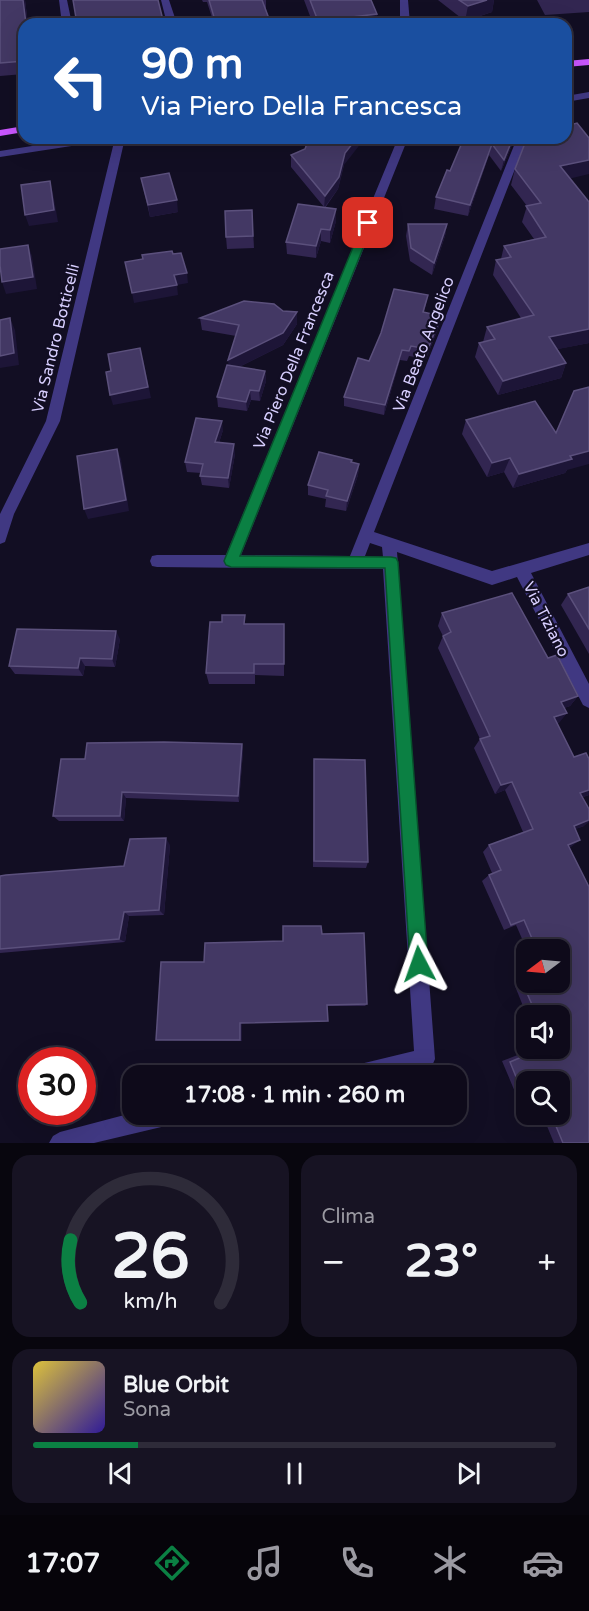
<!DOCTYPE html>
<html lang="it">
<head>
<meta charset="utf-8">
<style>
	body { margin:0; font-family:"Varela Round",sans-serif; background:#171323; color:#f1f3f6; height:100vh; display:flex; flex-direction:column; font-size:22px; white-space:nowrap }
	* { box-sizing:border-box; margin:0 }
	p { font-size:20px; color:#9b9aa2 }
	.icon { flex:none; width:33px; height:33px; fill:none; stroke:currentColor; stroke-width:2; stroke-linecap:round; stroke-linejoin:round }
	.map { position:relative; height:1143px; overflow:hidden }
	.side { display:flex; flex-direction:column; gap:12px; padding:12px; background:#08060e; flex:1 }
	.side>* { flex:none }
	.hud { position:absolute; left:18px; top:18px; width:554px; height:126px; border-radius:18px; box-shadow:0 6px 24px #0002,0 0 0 2px #2e2b39; background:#1a4fa0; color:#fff; overflow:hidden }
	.needle { width:39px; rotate:254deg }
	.buttons { position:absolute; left:516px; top:939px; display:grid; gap:12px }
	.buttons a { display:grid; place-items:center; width:54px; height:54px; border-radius:12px; background:#0e0a1a; box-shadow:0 6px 24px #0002,0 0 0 2px #2e2b39; font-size:30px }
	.speed { position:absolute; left:18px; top:1047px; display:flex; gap:12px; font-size:30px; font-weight:700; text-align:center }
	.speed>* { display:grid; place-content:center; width:78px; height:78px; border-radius:50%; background:#0e0a1a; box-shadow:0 6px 24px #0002,0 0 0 2px #2e2b39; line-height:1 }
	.speed .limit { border:9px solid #d22; background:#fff; color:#111 }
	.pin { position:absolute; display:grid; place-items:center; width:51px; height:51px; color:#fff; margin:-26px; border-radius:12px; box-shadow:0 3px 9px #0006 }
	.me { position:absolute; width:66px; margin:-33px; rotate:356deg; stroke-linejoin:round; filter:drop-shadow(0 0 4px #0008) }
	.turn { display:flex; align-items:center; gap:21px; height:126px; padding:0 24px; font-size:27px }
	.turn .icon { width:78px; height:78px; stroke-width:2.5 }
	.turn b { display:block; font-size:42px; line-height:51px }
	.big { font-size:45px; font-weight:700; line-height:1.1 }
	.side .card { flex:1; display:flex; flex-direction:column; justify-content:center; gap:9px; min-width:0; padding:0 21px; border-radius:18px; background:#171323 }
	.side .dial { align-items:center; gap:0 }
	.dial svg { height:156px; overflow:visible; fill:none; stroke:#2e2b39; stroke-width:7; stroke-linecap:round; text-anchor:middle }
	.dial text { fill:#f1f3f6; stroke:none }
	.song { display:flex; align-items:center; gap:18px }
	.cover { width:72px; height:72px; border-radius:9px; background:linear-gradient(135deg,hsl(50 70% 55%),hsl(250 70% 35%)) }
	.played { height:6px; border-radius:3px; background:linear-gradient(90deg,#0b8043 20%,#2e2b39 20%) }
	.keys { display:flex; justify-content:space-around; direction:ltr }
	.heat { display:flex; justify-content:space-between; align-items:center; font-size:33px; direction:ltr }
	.side .tiles { flex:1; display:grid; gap:12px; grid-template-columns:1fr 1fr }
	.card:last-child { grid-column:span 2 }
	.trip { position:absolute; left:122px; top:1065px; width:345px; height:60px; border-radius:18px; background:#0e0a1a; box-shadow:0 6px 24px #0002,0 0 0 2px #2e2b39; font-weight:700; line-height:60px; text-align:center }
	.dock { display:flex; height:96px; justify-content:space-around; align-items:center; background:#06040a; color:#9b9aa2 }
	.dock .icon { width:42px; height:42px }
	.dock .active { color:#0b8043 }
	.dock b { font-size:27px; color:#f1f3f6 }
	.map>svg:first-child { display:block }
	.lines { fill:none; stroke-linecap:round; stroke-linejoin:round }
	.minor { fill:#403882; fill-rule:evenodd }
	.major { fill:#ca56ff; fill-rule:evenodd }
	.wall { fill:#322651 }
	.shaded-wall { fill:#1d1537 }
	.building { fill:#433864; stroke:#5b507c; stroke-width:1.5 }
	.route { fill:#0b8043; stroke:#07532c; stroke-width:1.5 }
	.labels { text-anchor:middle; stroke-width:4.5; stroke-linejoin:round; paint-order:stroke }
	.street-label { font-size:16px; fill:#d8cfff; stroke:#120e23 }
</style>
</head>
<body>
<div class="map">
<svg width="589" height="1143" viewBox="0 0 589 1143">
	<rect width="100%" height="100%" fill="#120e23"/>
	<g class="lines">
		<g class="minor">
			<polygon points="59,0 67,0 72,24 62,24"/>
			<polygon points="161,0 169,0 177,24 167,24"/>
			<polygon points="400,0 408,0 410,24 400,24"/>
			<polygon points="589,92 589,98 566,102 566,96"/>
			<polygon points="83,138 109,138 104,141 0,157 0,151"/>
			<polygon points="115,138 125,138 60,421 14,514 5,542 0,544 0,514 46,421"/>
			<path d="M398,138h10l-167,417 109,1 167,-418h10l-153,394 118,39 97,-28v12l-58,18 58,111v24l-6,-3 -66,-128 -25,8 -95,-33 38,507 -3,7 -34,10h-56l3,-7 7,-3 62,-15 -31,-482 -226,-2 -5,-1 -2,-5 2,-5 5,-1h69zM370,543l12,4 1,10 -18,-1z"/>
			<polygon points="132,1113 132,1114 184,1114 181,1121 174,1124 94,1143 49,1143 53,1136 60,1132"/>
		</g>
		<g class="major">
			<polygon points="589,59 589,65 566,67 566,61"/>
			<polygon points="24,126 24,132 0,136 0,130"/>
		</g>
	</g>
	<g class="wall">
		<polygon points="0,0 25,0 28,24 24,24 24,74 0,76"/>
		<polygon points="202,0 266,0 266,10 271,24 214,24 207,2 203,2"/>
		<polygon points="304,0 371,0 377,14 376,24 313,24"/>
		<polygon points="438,0 494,0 492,12 465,21"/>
		<polygon points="537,0 589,0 589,12 545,15"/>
		<polygon points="464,138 515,138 501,171 489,155 468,216 434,209 436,197 450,171"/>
		<polygon points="291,155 344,165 338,189 325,208 336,221 330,243 321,241 316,258 287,254 286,242 324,207 291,167"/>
		<polygon points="515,169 570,179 589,202 589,343 557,349 566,363 561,378 498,395 475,357 479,343 483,342 487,327 521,318 493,275 496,260 501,259 504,246 534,239 522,222 527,206 511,185"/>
		<polygon points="141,178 178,212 150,217"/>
		<polygon points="252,210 254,248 227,249 226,237"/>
		<polygon points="408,224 447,224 445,236 432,275 410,261 406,236"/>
		<polygon points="428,295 424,312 441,316 439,326 426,359 409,356 407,361 400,360 384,415 344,406 344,397 369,361"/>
		<polygon points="283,311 297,312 297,324 283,345 239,367 265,371 266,381 260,401 251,400 247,411 218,407 217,397 229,365 236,336 202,330 200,318"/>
		<polygon points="466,420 567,470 565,473 513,488 504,472 487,477 462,434"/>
		<polygon points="223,430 219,443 235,454 229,488 202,485 200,476 201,473 187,472 185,462"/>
		<polygon points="352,460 351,463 359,464 358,475 346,511 325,507 326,499 308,495 308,485"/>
		<polygon points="589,587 589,654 561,605 568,594"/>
		<polygon points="442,613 548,658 578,696 570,706 564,708 567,713 557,724 574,757 589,759 589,795 583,797 584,826 575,829 571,847 569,847 589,1143 554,1143 542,1114 560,1114 560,1082 526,1082 523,1094 515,1092 502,1061 528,1051 527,1048 560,1048 560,1016 527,1016 515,986 526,982 560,982 560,950 527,950 516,925 504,930 482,881 489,875 492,873 483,852 489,845 523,832 505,790 495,794 474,748 480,739 438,648 443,636 438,626"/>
		<polygon points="246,624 284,624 284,676 255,675 255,684 209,684 206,673"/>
		<polygon points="120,639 115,667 85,666 83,676 15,674 9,666"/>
		<polygon points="242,744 243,751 239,802 126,798 124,821 59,821 53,816 85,759"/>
		<polygon points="314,759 368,862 366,868 313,867"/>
		<polygon points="170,845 164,915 129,916 125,942 0,953 0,876 124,866"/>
		<polygon points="322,934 367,1004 365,1006 327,1006 328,1021 327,1021 242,1023 242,1041 156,1040 204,962 283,941"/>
		<polygon points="526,1017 526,1048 516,1022"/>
	</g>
	<g class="shaded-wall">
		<polygon points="23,0 25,0 28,24 26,24"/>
		<polygon points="487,0 494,0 492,12 465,21 468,6"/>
		<polygon points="377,14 376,24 318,24 318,21"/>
		<polygon points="357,138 365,138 344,165 338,189 324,208 325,196 345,153"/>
		<polygon points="513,138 515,138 501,171 504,160"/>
		<polygon points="492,144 489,155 468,216 470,205"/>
		<polygon points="589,160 589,174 556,182 560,166"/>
		<polygon points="50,181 53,193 58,222 29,226 25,215"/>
		<polygon points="177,200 178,212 150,217 148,205"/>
		<polygon points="336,209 336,221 330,243 330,230"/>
		<polygon points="447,224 445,236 432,275 434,263"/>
		<polygon points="321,229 321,241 316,258 316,246"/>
		<polygon points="28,245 32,256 37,289 6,294 2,282"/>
		<polygon points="187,273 188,283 177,285 178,295 134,303 132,293 174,275"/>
		<polygon points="297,312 297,324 283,345 229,372 228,360"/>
		<polygon points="441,316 439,326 426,359 428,349"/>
		<polygon points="10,318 15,330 19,365 0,368 0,356"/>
		<polygon points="589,329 589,343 544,352 549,337"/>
		<polygon points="402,350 400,360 384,415 385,405"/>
		<polygon points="143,359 151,398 113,405 110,395"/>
		<polygon points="566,363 561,378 498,395 503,381"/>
		<polygon points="265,371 266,381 260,401 259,391"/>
		<polygon points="250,390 251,400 247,411 246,402"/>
		<polygon points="222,421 223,430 216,452 215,442"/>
		<polygon points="234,444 235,454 229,488 228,478"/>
		<polygon points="117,449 121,459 129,511 88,519 84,509"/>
		<polygon points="589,451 589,464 567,470 565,473 513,488 519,474 570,456"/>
		<polygon points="510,458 504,472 487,477 492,463"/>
		<polygon points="359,464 358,475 346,511 347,501"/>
		<polygon points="116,631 120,639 115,667 112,659"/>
		<polygon points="80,658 85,666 83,676 78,668"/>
		<polygon points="578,696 570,706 553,712 561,702"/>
		<polygon points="567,713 559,723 546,727 554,717"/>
		<polygon points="242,744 243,751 239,802 238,796"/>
		<polygon points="512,782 505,790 495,794 501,785"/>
		<polygon points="589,790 589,795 571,801 580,793"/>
		<polygon points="122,792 126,798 124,821 120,816"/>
		<polygon points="589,820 589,822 584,826 564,833 574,826"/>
		<polygon points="166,838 170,845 164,915 159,910"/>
		<polygon points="580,840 571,847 559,852 568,845"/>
		<polygon points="124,912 129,916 125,942 119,939"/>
		<polygon points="240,1023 242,1023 242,1041 240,1040"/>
	</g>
	<g class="building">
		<polygon points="0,0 23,0 26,24 24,24 24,61 0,63"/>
		<polygon points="73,0 158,0 164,24 77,24"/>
		<polygon points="209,0 262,0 271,24 216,24"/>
		<polygon points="310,0 371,0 377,14 318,21"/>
		<polygon points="459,0 487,0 468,6"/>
		<polygon points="577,123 589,138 589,160 560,166 589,202 589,329 549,337 566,363 503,381 479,343 495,339 487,327 534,315 496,260 511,257 504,246 546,237 526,206 541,203 515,169 527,138 566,138 566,126"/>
		<polygon points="309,138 357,138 345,153 339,177 325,196 291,155 305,149"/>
		<polygon points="464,138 513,138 504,160 492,144 470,205 436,197 447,170 450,171"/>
		<polygon points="169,173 177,200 148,205 141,178"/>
		<polygon points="50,181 54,210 25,215 21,185"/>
		<polygon points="298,204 336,209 330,230 321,229 316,246 286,242"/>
		<polygon points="252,210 253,236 226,237 225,211"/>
		<polygon points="408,224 447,224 434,263 411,248"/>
		<polygon points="28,245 33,277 2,282 0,265 0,249"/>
		<polygon points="172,251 173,254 181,253 187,273 174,275 177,285 132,293 125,262 143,259 142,255"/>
		<polygon points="394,289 428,295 423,312 441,316 428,349 411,346 409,351 402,350 385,405 344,397 358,358 369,361 381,333"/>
		<polygon points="244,301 274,304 283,311 297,312 283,333 228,360 239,325 200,318"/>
		<polygon points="10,318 14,353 0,356 0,320"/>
		<polygon points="140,348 148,387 110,395 106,372 111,371 108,354"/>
		<polygon points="227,365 265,371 259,391 250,390 246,402 217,397"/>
		<polygon points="589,387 589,451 570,456 572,459 519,474 510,458 492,463 466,420 535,401 556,433 574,391"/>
		<polygon points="196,418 222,421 215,442 234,444 228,478 200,476 203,464 185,462"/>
		<polygon points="117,449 126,500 84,509 77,456"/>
		<polygon points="319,452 352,460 351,462 359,464 347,501 326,496 328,490 308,485"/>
		<polygon points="589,587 589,629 568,594"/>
		<polygon points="512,593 548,658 557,655 578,696 561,702 567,713 554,717 574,757 586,753 589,759 589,790 580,793 589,809 589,820 574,826 580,840 568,845 589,887 589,1143 563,1143 551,1114 560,1114 560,1082 526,1082 526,1093 523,1094 510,1062 536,1051 535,1048 560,1048 560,1016 537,1016 523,984 527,982 560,982 560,950 537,950 524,920 511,925 489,875 501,870 489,845 533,829 512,782 501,785 480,739 490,736 443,636 451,632 442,613"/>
		<polygon points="222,615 245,615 244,624 284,624 284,664 254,664 254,673 206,673 210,622 222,622"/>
		<polygon points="17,629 116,631 112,659 80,658 78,668 9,666"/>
		<polygon points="164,742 242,744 238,796 122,792 120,816 53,816 61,759 85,759 87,743"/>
		<polygon points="314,759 365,760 368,862 314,861"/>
		<polygon points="166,838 159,910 124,912 119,939 0,949 0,876 6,875 124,866 130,839"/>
		<polygon points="283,926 321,926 322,934 364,933 367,1004 327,1005 328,1021 240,1023 240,1040 156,1040 161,962 204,962 205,943 283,941"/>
	</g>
	<polygon class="route" points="368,219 373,223 240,556 391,557 396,558 398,562 428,964 425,971 419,973 413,971 410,964 385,568 231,567 226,565 224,561 363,223"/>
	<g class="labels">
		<g class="street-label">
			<text transform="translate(55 338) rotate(-76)" y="6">Via Sandro Botticelli</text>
			<text transform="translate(423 344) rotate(-69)" y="6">Via Beato Angelico</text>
			<text transform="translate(293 360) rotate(-68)" y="6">Via Piero Della Francesca</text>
			<text transform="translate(547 619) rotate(63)" y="6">Via Tiziano</text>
		</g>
	</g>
</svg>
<div class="buttons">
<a><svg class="needle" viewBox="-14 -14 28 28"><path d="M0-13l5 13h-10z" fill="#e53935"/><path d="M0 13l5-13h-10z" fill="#9b9aa2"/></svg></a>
<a><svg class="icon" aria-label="sound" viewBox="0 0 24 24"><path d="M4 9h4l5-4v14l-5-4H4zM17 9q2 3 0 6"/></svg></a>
<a><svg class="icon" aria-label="search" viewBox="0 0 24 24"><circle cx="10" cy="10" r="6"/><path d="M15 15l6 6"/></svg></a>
</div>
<div class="speed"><div class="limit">30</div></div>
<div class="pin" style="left:368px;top:223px;background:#d93025"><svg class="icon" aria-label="arrive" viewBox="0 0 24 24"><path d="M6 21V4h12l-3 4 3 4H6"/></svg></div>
<svg class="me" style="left:419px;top:964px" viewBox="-20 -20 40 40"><path d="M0-17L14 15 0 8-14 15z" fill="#0b8043" stroke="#fff" stroke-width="4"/></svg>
<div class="trip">17:08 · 1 min · 260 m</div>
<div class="hud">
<div class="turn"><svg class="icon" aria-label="left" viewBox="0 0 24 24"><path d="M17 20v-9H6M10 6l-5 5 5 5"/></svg><div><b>90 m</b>Via Piero Della Francesca</div></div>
</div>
</div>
<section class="side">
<div class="tiles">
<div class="card dial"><svg viewBox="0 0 100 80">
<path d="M14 69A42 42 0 1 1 86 69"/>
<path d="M14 69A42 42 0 0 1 9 37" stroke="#0b8043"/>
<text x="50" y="56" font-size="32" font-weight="700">26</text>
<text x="50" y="72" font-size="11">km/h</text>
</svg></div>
<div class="card"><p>Clima</p>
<div class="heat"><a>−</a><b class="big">23°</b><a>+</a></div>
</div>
<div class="card">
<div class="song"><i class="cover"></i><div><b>Blue Orbit</b><p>Sona</p></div></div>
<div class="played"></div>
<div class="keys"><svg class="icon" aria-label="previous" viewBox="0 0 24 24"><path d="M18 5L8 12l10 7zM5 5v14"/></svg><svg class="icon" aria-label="pause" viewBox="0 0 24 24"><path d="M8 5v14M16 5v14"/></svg><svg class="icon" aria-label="next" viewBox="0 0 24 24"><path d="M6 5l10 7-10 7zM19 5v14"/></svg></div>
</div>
</div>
</section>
<nav class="dock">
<b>17:07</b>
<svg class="icon active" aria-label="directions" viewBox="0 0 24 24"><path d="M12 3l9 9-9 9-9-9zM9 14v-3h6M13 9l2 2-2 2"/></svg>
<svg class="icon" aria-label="music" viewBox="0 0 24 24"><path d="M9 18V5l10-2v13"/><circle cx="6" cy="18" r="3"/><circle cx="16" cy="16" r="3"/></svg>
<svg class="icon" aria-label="phone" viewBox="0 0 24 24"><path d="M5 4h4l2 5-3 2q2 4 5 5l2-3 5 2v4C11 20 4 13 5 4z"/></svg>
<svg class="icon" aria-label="climate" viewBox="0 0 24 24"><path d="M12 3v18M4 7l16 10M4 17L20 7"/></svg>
<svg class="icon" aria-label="car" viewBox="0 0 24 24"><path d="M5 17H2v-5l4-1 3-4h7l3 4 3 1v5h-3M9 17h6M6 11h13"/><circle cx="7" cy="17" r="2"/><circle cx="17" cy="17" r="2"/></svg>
</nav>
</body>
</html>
